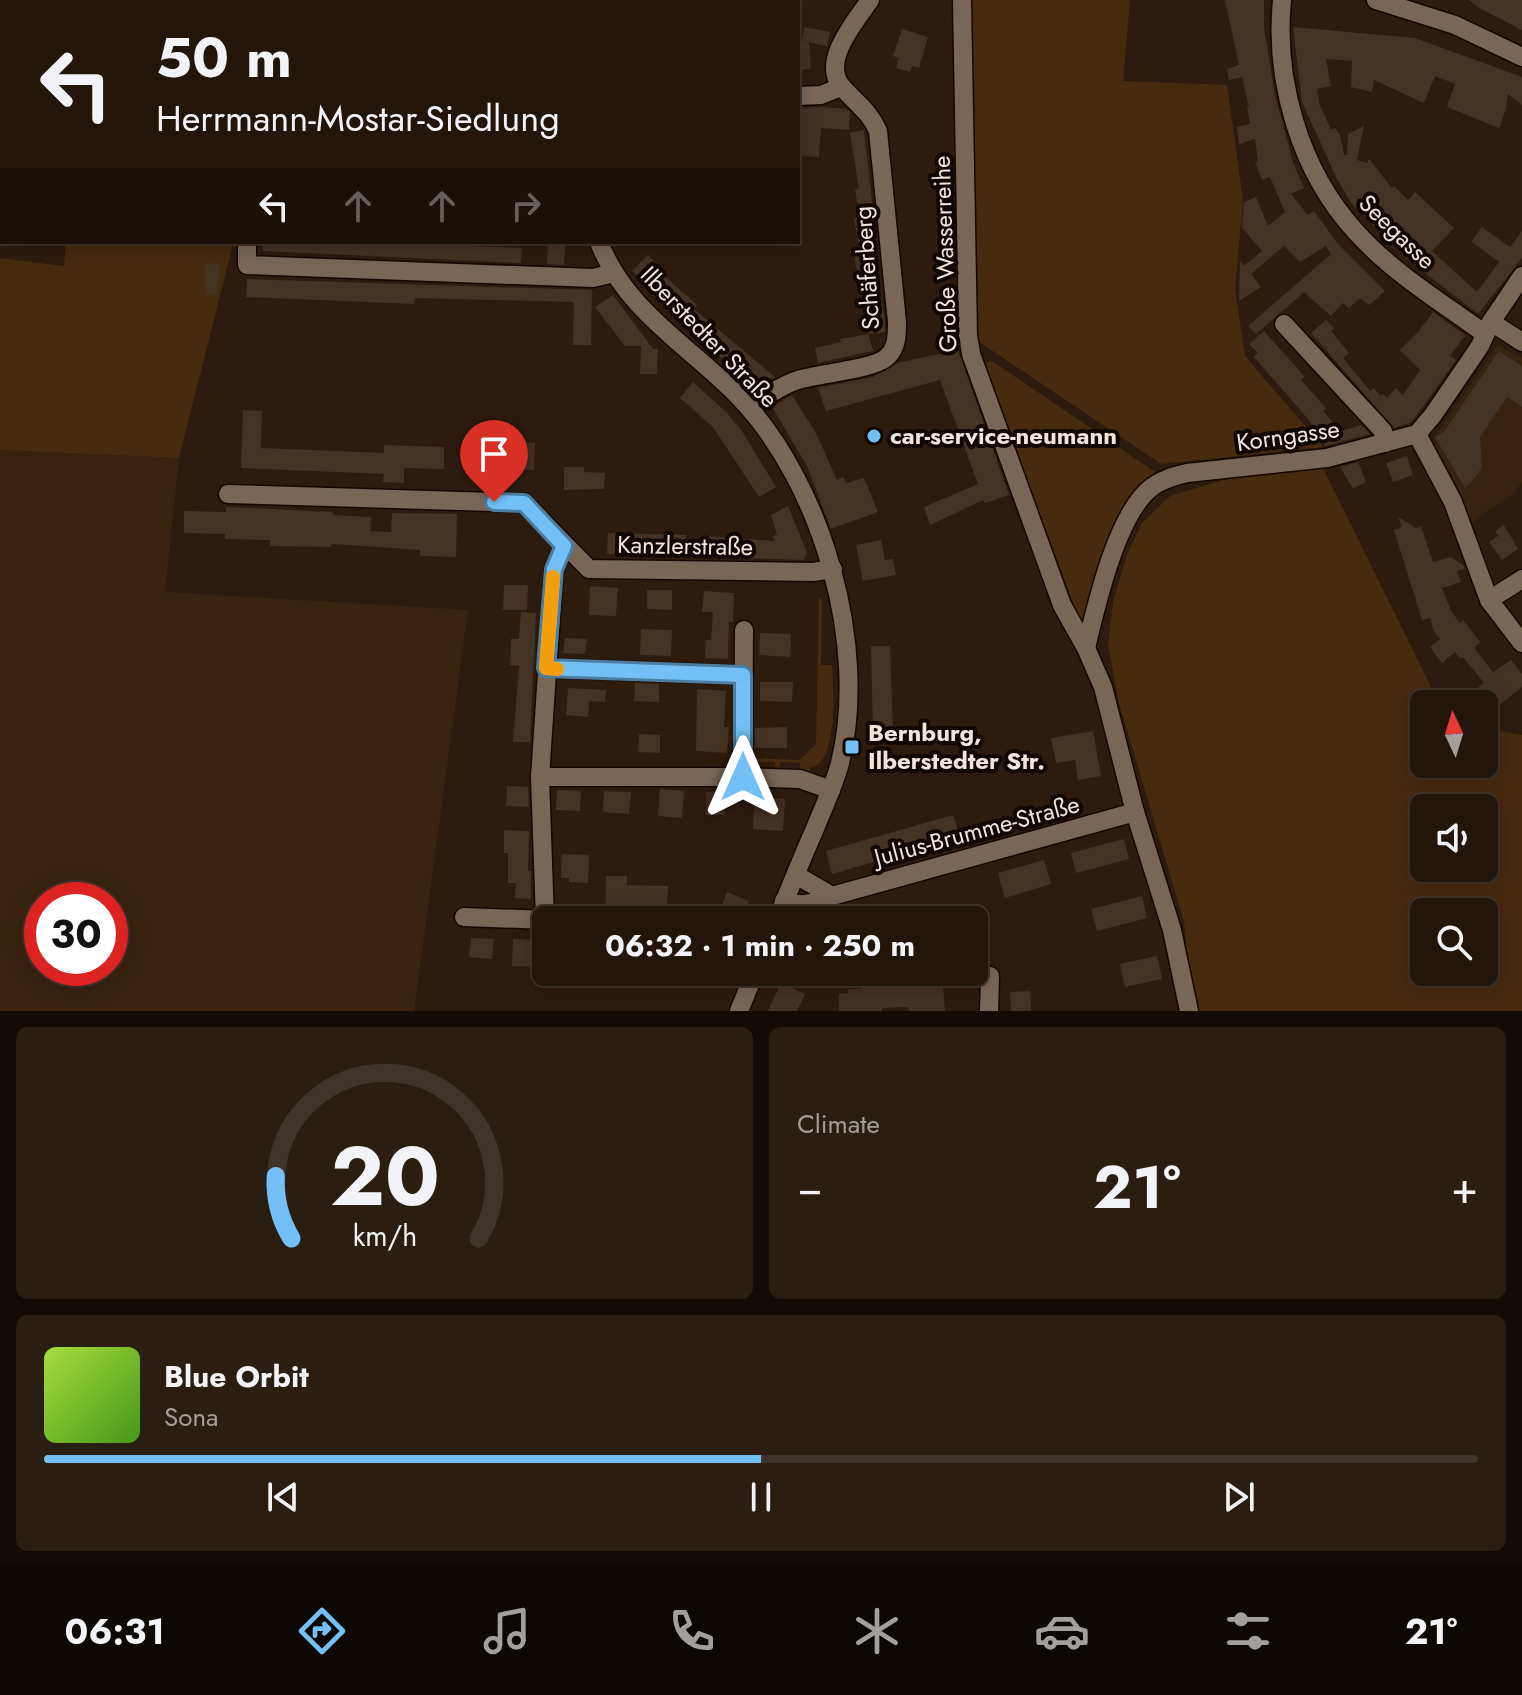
<!DOCTYPE html>
<html lang="en">
<head>
<meta charset="utf-8">
<style>
	body { margin:0; font-family:Jost,sans-serif; background:#2a1e13; color:#f1f3f6; height:100vh; display:flex; flex-direction:column; font-size:30px; white-space:nowrap }
	* { box-sizing:border-box; margin:0 }
	p { font-size:26px; color:#a29f9c }
	.icon { flex:none; width:44px; height:44px; fill:none; stroke:currentColor; stroke-width:2; stroke-linecap:round; stroke-linejoin:round }
	.map { position:relative; height:1011px; overflow:hidden }
	.details { display:flex; flex-direction:column; gap:16px; padding:16px; background:#130c06; flex:1 }
	.details>* { flex:none }
	.top-card { position:absolute; left:0px; top:0px; width:800px; height:244px; box-shadow:0 4px 20px #0003,0 0 0 2px #3f342b; background:#22150a; color:#f1f3f6; overflow:hidden }
	.needle { width:52px; rotate:356deg }
	.controls { position:absolute; left:1410px; top:690px; display:grid; gap:16px }
	.controls a { display:grid; place-items:center; width:88px; height:88px; border-radius:12px; background:#22150a; box-shadow:0 4px 20px #0003,0 0 0 2px #3f342b; font-size:40px }
	.speed { position:absolute; left:24px; top:882px; display:flex; gap:16px; font-size:40px; font-weight:700; text-align:center }
	.speed>* { display:grid; place-content:center; width:104px; height:104px; border-radius:50%; background:#22150a; box-shadow:0 4px 20px #0003,0 0 0 2px #3f342b; line-height:1 }
	.speed .limit { border:12px solid #d22; background:#fff; color:#111 }
	.pin { position:absolute; display:grid; place-items:center; width:68px; height:68px; color:#fff; margin:-82px -34px; border-radius:50% 50% 50% 0; rotate:-45deg; box-shadow:0 0 8px #0007 }
	.pin .icon { rotate:45deg }
	.me { position:absolute; width:88px; margin:-44px; rotate:0deg; stroke-linejoin:round; filter:drop-shadow(0 0 6px #0008) }
	.turn { display:flex; align-items:center; gap:28px; height:168px; padding:0 24px; font-size:36px }
	.turn .icon { width:104px; height:104px; stroke-width:2.5 }
	.turn b { display:block; font-size:56px; line-height:68px }
	.lanes { display:flex; align-items:center; height:76px; padding:0 24px; background:#0003; justify-content:center; gap:40px; direction:ltr }
	.lanes .off { opacity:.35 }
	.big { font-size:60px; font-weight:700; line-height:1.1 }
	.details .widget { flex:1; display:flex; flex-direction:column; justify-content:center; gap:12px; min-width:0; padding:0 28px; border-radius:12px; background:#2a1e13 }
	.details .dial { align-items:center; gap:0 }
	.dial svg { height:208px; overflow:visible; fill:none; stroke:#3f342b; stroke-width:7; stroke-linecap:round; text-anchor:middle }
	.dial text { fill:#f1f3f6; stroke:none }
	.song { display:flex; align-items:center; gap:24px }
	.cover { width:96px; height:96px; border-radius:12px; background:linear-gradient(135deg,hsl(80 70% 55%),hsl(100 70% 35%)) }
	.played { height:8px; border-radius:4px; background:linear-gradient(90deg,#74c0f6 50%,#3f342b 50%) }
	.keys { display:flex; justify-content:space-around; direction:ltr }
	.heat { display:flex; justify-content:space-between; align-items:center; font-size:44px; direction:ltr }
	.details .tiles { flex:1; display:grid; gap:16px; grid-template-columns:1fr 1fr }
	.widget:last-child { grid-column:span 2 }
	.trip { position:absolute; left:532px; top:906px; width:456px; height:80px; border-radius:12px; background:#22150a; box-shadow:0 4px 20px #0003,0 0 0 2px #3f342b; font-weight:700; line-height:80px; text-align:center }
	.tab-bar { display:flex; height:128px; justify-content:space-around; align-items:center; background:#0e0804; color:#a29f9c }
	.tab-bar .icon { width:56px; height:56px }
	.tab-bar .active { color:#74c0f6 }
	.tab-bar b { font-size:36px; color:#f1f3f6 }
	.map>svg:first-child { display:block }
	.built { fill:#39230f; fill-rule:evenodd }
	.green { fill:#482a0f; fill-rule:evenodd }
	.building { fill:#443223 }
	.lines { fill:none; stroke-linecap:round; stroke-linejoin:round }
	.minor-casing { stroke:#150600; stroke-width:21 }
	.minor { stroke:#7a6655; stroke-width:18 }
	.route-casing { stroke:#4b7da0; stroke-width:20 }
	.route { stroke:#74c0f6; stroke-width:14 }
	.slow { stroke:#f59e0b; stroke-width:14 }
	.poi-dot { fill:#74c0f6; stroke:#100804; stroke-width:3 }
	.labels { text-anchor:middle; stroke-width:8; stroke-linejoin:round; paint-order:stroke }
	.street-label { font-size:24px; fill:#f0e5db; stroke:#100804 }
	.poi-label { font-size:24px; font-weight:bold; fill:#f0e5db; stroke:#100804; text-anchor:start }
</style>
</head>
<body>
<div class="map">
<svg width="1522" height="1011" viewBox="0 0 1522 1011">
	<rect width="100%" height="100%" fill="#2d1c0e"/>
	<g class="built">
		<polygon points="1498,345 1522,358 1522,482 1515,492 1472,522 1433,444 1433,439"/>
		<path d="M0,450l179,8 -14,134 303,18 -54,401h-414zM42,900h68v68h-68z"/>
	</g>
	<g class="green">
		<polygon points="968,0 1130,0 1123,81 1227,85 1243,200 1235,289 1245,356 1323,447 1161,464 978,341 969,105"/>
		<polygon points="66,242 213,242 233,244 179,458 0,450 0,258 64,266"/>
		<polygon points="992,361 1155,472 1135,496 1099,589 1080,621 983,363"/>
		<path d="M1322,466l110,223 14,15h-22v60h60v-36l38,7v276h-330l-8,-89 -65,-219 -11,-58 5,-43 14,-47 15,-32 28,-27 73,-22zM1424,808h60v60h-60zM1424,912h60v60h-60z"/>
		<path d="M819,598h3l-1,67h11c1,24 7,97 -22,103v5h-10v-10l-20,-1v10h-4l-1,-10h-19l-1,9 -7,-7v-6l52,2 16,-16z"/>
	</g>
	<g class="building">
		<polygon points="1225,0 1264,0 1264,27 1275,96 1293,162 1304,188 1291,194 1308,215 1314,211 1338,244 1385,291 1369,305 1360,298 1349,308 1343,303 1331,316 1304,292 1256,334 1248,326 1331,254 1326,246 1300,262 1284,246 1251,274 1261,287 1239,301 1240,261 1244,266 1262,251 1242,228 1244,202 1256,197 1268,226 1285,212 1270,177 1262,180 1255,161 1258,161 1255,139 1239,144 1237,127 1250,124 1247,107 1249,107 1242,77 1229,80 1227,69 1239,65"/>
		<polygon points="1469,0 1522,0 1522,30 1481,9"/>
		<polygon points="804,27 830,32 827,46 802,41"/>
		<polygon points="1293,27 1415,38 1522,77 1522,105 1508,94 1506,109 1499,128 1447,107 1455,84 1435,76 1424,103 1374,80 1372,92 1351,87 1352,61 1326,59 1331,86 1317,89 1319,103 1331,130 1335,128 1340,135 1344,155 1347,155 1348,134 1364,126 1357,160 1367,163 1369,159 1392,188 1394,186 1408,200 1415,192 1454,228 1432,251 1477,292 1499,262 1472,242 1473,239 1482,227 1510,247 1522,231 1522,258 1478,314 1407,259 1351,203 1337,179 1302,102"/>
		<polygon points="902,29 928,37 919,68 912,66 910,72 896,68 899,58 893,56"/>
		<polygon points="798,40 809,43 811,69 798,70"/>
		<polygon points="822,107 846,109 850,112 849,130 821,128 819,157 798,156 801,108"/>
		<polygon points="864,130 877,246 874,247 885,323 885,332 868,334 853,248 859,247 854,219 860,218 855,190 859,189 850,133"/>
		<polygon points="263,242 435,242 435,245 522,248 521,263 263,251"/>
		<polygon points="548,242 565,242 564,265 547,264"/>
		<polygon points="648,255 657,264 654,267 697,305 694,309 775,377 758,388 693,335 697,328 632,271"/>
		<polygon points="206,263 219,264 218,295 206,294"/>
		<polygon points="247,279 592,290 591,345 573,345 574,302 415,298 414,304 246,297"/>
		<polygon points="613,295 653,349 658,349 657,374 640,374 641,346 625,346 595,307"/>
		<polygon points="1433,312 1465,335 1450,356 1456,360 1417,415 1410,423 1394,428 1311,333 1326,320 1334,328 1331,331 1349,353 1343,358 1370,391 1374,388 1380,396 1383,394 1387,398 1396,388 1403,395 1420,370 1400,350 1419,331"/>
		<polygon points="1264,331 1305,377 1301,380 1326,408 1323,411 1341,431 1361,425 1370,434 1325,446 1308,419 1254,357 1258,353 1249,344"/>
		<polygon points="868,334 873,351 818,363 815,348 841,342 840,339"/>
		<polygon points="958,350 1009,495 985,503 983,500 930,525 924,507 978,484 940,380 826,411 818,388 873,377 897,363"/>
		<polygon points="1499,351 1522,366 1522,407 1507,397 1480,437 1482,466 1476,477 1465,488 1435,437 1444,432"/>
		<polygon points="693,382 727,413 742,431 776,487 759,497 713,427 680,398"/>
		<polygon points="792,395 816,433 837,480 843,477 847,483 864,478 878,512 831,529 807,466 772,407"/>
		<polygon points="243,410 262,411 261,448 384,453 384,445 444,447 444,469 404,468 404,483 383,482 384,474 241,468"/>
		<polygon points="521,442 535,443 534,470 496,469 497,448 521,449"/>
		<polygon points="1407,456 1413,475 1393,482 1386,463"/>
		<polygon points="1358,462 1366,482 1353,489 1340,467"/>
		<polygon points="564,467 584,467 584,472 605,473 604,489 564,490"/>
		<polygon points="788,506 807,553 804,560 706,557 708,536 774,541 773,536 777,535 771,515"/>
		<polygon points="226,507 333,512 333,515 371,517 370,531 391,532 392,513 457,514 456,557 420,556 420,550 378,547 331,544 331,547 270,546 270,540 225,539 225,534 184,533 184,511 226,512"/>
		<polygon points="1398,517 1416,528 1421,526 1433,562 1451,557 1463,565 1465,569 1457,571 1461,582 1442,588 1451,611 1460,623 1463,620 1480,642 1474,648 1493,672 1511,660 1522,674 1522,687 1497,707 1495,705 1488,711 1472,692 1484,683 1463,657 1460,658 1455,652 1442,663 1430,647 1440,639 1434,632 1430,618 1422,620 1394,530 1402,527"/>
		<polygon points="1504,525 1518,549 1502,560 1489,542 1498,536 1495,531"/>
		<polygon points="608,533 686,535 684,558 607,554"/>
		<polygon points="881,540 885,560 893,559 896,575 863,581 856,545"/>
		<polygon points="504,585 528,585 527,610 503,610"/>
		<polygon points="590,586 618,588 616,616 589,615"/>
		<polygon points="647,590 672,590 672,610 647,609"/>
		<polygon points="704,591 734,593 733,622 729,622 728,659 705,658 706,640 711,640 713,612 702,612"/>
		<polygon points="521,612 536,613 530,742 513,742 519,666 510,665 511,639 519,639"/>
		<polygon points="641,629 672,630 671,656 640,655"/>
		<polygon points="760,633 791,634 790,657 759,655"/>
		<polygon points="565,638 587,639 585,654 563,653"/>
		<polygon points="871,646 890,646 893,732 873,733"/>
		<polygon points="760,682 793,682 792,702 760,701"/>
		<polygon points="635,683 659,684 659,702 634,701"/>
		<polygon points="568,688 606,690 605,702 589,701 588,717 566,715"/>
		<polygon points="697,689 726,691 724,727 729,727 727,753 696,751"/>
		<polygon points="787,727 787,748 755,748 755,728"/>
		<polygon points="1093,731 1101,776 1078,780 1075,760 1056,763 1051,738"/>
		<polygon points="639,734 660,735 660,753 638,752"/>
		<polygon points="507,786 528,787 529,807 506,806"/>
		<polygon points="660,789 684,791 682,818 658,816"/>
		<polygon points="557,790 581,791 580,811 556,810"/>
		<polygon points="604,791 631,792 629,814 603,812"/>
		<rect x="706" y="792" width="19" height="23"/>
		<polygon points="755,797 785,799 783,831 753,829"/>
		<polygon points="953,815 960,837 832,874 826,851"/>
		<polygon points="504,830 529,831 528,871 531,871 531,899 515,898 516,883 508,883 508,853 504,853"/>
		<polygon points="1124,839 1129,859 1076,873 1071,853"/>
		<polygon points="562,854 589,855 588,883 569,882 569,878 561,878"/>
		<polygon points="1044,860 1051,884 1005,898 998,873"/>
		<polygon points="606,876 627,876 627,885 668,886 667,908 606,907"/>
		<polygon points="727,892 749,901 742,920 716,920"/>
		<polygon points="1142,896 1147,918 1097,931 1091,909"/>
		<polygon points="471,938 494,939 492,959 469,957"/>
		<polygon points="513,939 544,940 543,967 512,966"/>
		<polygon points="1157,956 1162,979 1125,987 1120,964"/>
		<polygon points="912,972 942,972 945,1011 909,1011 908,1007 882,1008 882,1011 839,1011 839,994 849,993 848,989 862,989 862,985 875,985 875,981 885,981 885,978 913,976"/>
		<polygon points="781,983 805,994 797,1011 768,1011"/>
		<polygon points="1030,991 1031,1011 1011,1011 1010,992"/>
	</g>
	<g class="lines">
		<g class="minor-casing">
			<g id="minor">
				<polyline points="962,0 968,335 971,354 1062,605 1086,648 1103,687 1135,812 1172,930 1189,1011"/>
				<path d="M1282,0c-8,81 18,171 74,232 37,41 85,70 129,102"/>
				<polyline points="1376,0 1455,25 1522,57"/>
				<polyline points="258,2 261,0"/>
				<polyline points="583,2 583,0"/>
				<polyline points="798,96 821,95 841,87"/>
				<polyline points="247,242 247,265 593,278 614,273"/>
				<path d="M599,242c27,70 91,104 140,155 83,86 130,249 101,366 -6,23 -17,45 -26,68 -13,29 -25,59 -37,89"/>
				<polyline points="1491,322 1522,342"/>
				<polyline points="1284,324 1383,431 1385,443"/>
				<path d="M750,408c15,-11 30,-22 48,-28 21,-7 75,-10 89,-23 10,-9 10,-22 10,-35l-19,-191c-8,-19 -22,-28 -35,-43 -24,-25 12,-66 27,-88"/>
				<polyline points="1417,434 1453,502 1489,600 1522,643"/>
				<polyline points="228,494 524,503 589,569 813,572 833,569"/>
				<polyline points="1489,600 1522,579"/>
				<path d="M1086,648c10,-42 31,-135 66,-161 11,-8 22,-11 35,-14l140,-15 90,-24 16,-19 47,-69 11,-24 31,-46"/>
				<polyline points="546,668 743,675"/>
				<polyline points="540,777 743,777 800,779 831,790"/>
				<polyline points="743,777 744,630"/>
				<polyline points="796,875 832,896"/>
				<path d="M784,901c19,7 31,1 48,-5l303,-84"/>
				<polyline points="464,917 546,920"/>
				<polyline points="545,920 540,777 554,569 564,546"/>
				<polyline points="739,1011 755,972"/>
				<polyline points="989,1011 990,976"/>
			</g>
		</g>
		<use href="#minor" class="minor"/>
	</g>
	<g class="lines">
		<g class="route-casing">
			<polyline id="route" points="494,502 524,503 564,546 554,569 546,668 743,675 743,777"/>
		</g>
		<use href="#route" class="route"/>
		<polyline class="slow" points="553,577 546,668 557,669"/>
	</g>
	<g class="poi-dot">
		<circle cx="874" cy="436" r="8"/>
		<rect x="844" y="739" width="16" height="16" rx="4"/>
	</g>
	<g class="labels">
		<g class="street-label">
			<text transform="translate(1397 232) rotate(44)" y="8">Seegasse</text>
			<text transform="translate(945 254) rotate(-92)" y="8">Große Wasserreihe</text>
			<text transform="translate(867 268) rotate(-94)" y="8">Schäferberg</text>
			<text transform="translate(709 337) rotate(46)" y="8">Ilberstedter Straße</text>
			<text transform="translate(1288 436) rotate(-8)" y="8">Korngasse</text>
			<text transform="translate(685 546) rotate(1)" y="8">Kanzlerstraße</text>
			<text transform="translate(977 831) rotate(-15)" y="8">Julius-Brumme-Straße</text>
		</g>
		<g class="poi-label">
			<text x="890" y="444">car-service-neumann</text>
			<text x="868" y="741">Bernburg,<tspan x="868" dy="28">Ilberstedter Str.</tspan></text>
		</g>
	</g>
</svg>
<div class="controls">
<a><svg class="needle" viewBox="-14 -14 28 28"><path d="M0-13l5 13h-10z" fill="#e53935"/><path d="M0 13l5-13h-10z" fill="#a29f9c"/></svg></a>
<a><svg class="icon" aria-label="sound" viewBox="0 0 24 24"><path d="M4 9h4l5-4v14l-5-4H4zM17 9q2 3 0 6"/></svg></a>
<a><svg class="icon" aria-label="search" viewBox="0 0 24 24"><circle cx="10" cy="10" r="6"/><path d="M15 15l6 6"/></svg></a>
</div>
<div class="speed"><div class="limit">30</div></div>
<div class="pin" style="left:494px;top:502px;background:#d93025"><svg class="icon" aria-label="arrive" viewBox="0 0 24 24"><path d="M6 21V4h12l-3 4 3 4H6"/></svg></div>
<svg class="me" style="left:743px;top:777px" viewBox="-20 -20 40 40"><path d="M0-17L14 15 0 8-14 15z" fill="#74c0f6" stroke="#fff" stroke-width="4"/></svg>
<div class="trip">06:32 · 1 min · 250 m</div>
<div class="top-card">
<div class="turn"><svg class="icon" aria-label="left" viewBox="0 0 24 24"><path d="M17 20v-9H6M10 6l-5 5 5 5"/></svg><div><b>50 m</b>Herrmann-Mostar-Siedlung</div></div>
<div class="lanes"><svg class="icon" aria-label="left" viewBox="0 0 24 24"><path d="M17 20v-9H6M10 6l-5 5 5 5"/></svg><svg class="icon off" aria-label="ahead" viewBox="0 0 24 24"><path d="M12 20V5M6 11l6-6 6 6"/></svg><svg class="icon off" aria-label="ahead" viewBox="0 0 24 24"><path d="M12 20V5M6 11l6-6 6 6"/></svg><svg class="icon off" aria-label="right" viewBox="0 0 24 24"><path d="M7 20v-9h11M14 6l5 5-5 5"/></svg></div>
</div>
</div>
<section class="details">
<div class="tiles">
<div class="widget dial"><svg viewBox="0 0 100 80">
<path d="M14 69A42 42 0 1 1 86 69"/>
<path d="M14 69A42 42 0 0 1 8 45" stroke="#74c0f6"/>
<text x="50" y="56" font-size="32" font-weight="700">20</text>
<text x="50" y="72" font-size="11">km/h</text>
</svg></div>
<div class="widget"><p>Climate</p>
<div class="heat"><a>−</a><b class="big">21°</b><a>+</a></div>
</div>
<div class="widget">
<div class="song"><i class="cover"></i><div><b>Blue Orbit</b><p>Sona</p></div></div>
<div class="played"></div>
<div class="keys"><svg class="icon" aria-label="previous" viewBox="0 0 24 24"><path d="M18 5L8 12l10 7zM5 5v14"/></svg><svg class="icon" aria-label="pause" viewBox="0 0 24 24"><path d="M8 5v14M16 5v14"/></svg><svg class="icon" aria-label="next" viewBox="0 0 24 24"><path d="M6 5l10 7-10 7zM19 5v14"/></svg></div>
</div>
</div>
</section>
<nav class="tab-bar">
<b>06:31</b>
<svg class="icon active" aria-label="directions" viewBox="0 0 24 24"><path d="M12 3l9 9-9 9-9-9zM9 14v-3h6M13 9l2 2-2 2"/></svg>
<svg class="icon" aria-label="music" viewBox="0 0 24 24"><path d="M9 18V5l10-2v13"/><circle cx="6" cy="18" r="3"/><circle cx="16" cy="16" r="3"/></svg>
<svg class="icon" aria-label="phone" viewBox="0 0 24 24"><path d="M5 4h4l2 5-3 2q2 4 5 5l2-3 5 2v4C11 20 4 13 5 4z"/></svg>
<svg class="icon" aria-label="climate" viewBox="0 0 24 24"><path d="M12 3v18M4 7l16 10M4 17L20 7"/></svg>
<svg class="icon" aria-label="car" viewBox="0 0 24 24"><path d="M5 17H2v-5l4-1 3-4h7l3 4 3 1v5h-3M9 17h6M6 11h13"/><circle cx="7" cy="17" r="2"/><circle cx="17" cy="17" r="2"/></svg>
<svg class="icon" aria-label="filters" viewBox="0 0 24 24"><path d="M4 7h16M4 17h16"/><circle cx="9" cy="7" r="2"/><circle cx="15" cy="17" r="2"/></svg>
<b>21°</b>
</nav>
</body>
</html>
